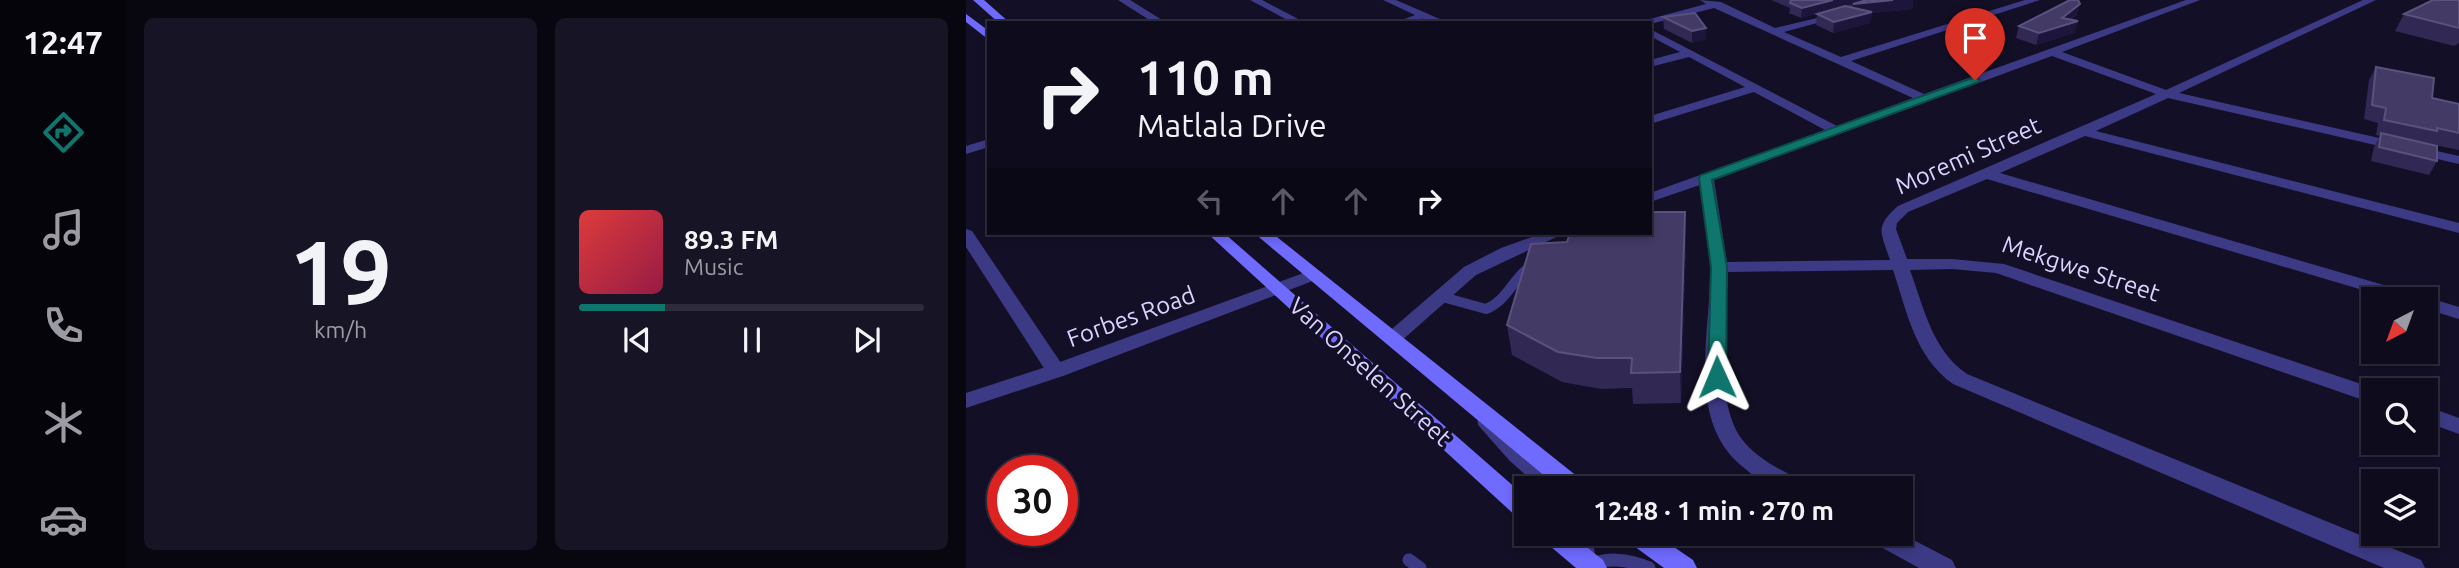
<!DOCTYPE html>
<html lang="en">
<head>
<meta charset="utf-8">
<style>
	body { margin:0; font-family:Ubuntu,sans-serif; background:#171425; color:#f1f3f6; height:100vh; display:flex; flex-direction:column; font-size:26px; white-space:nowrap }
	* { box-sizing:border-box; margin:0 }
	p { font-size:23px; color:#9b9ba3 }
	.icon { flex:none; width:38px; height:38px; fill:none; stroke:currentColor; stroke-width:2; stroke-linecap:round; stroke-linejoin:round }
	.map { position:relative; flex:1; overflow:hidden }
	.side { display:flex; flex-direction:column; gap:18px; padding:18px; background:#08060f; width:840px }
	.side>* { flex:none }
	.top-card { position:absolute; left:21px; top:21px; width:665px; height:214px; border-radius:0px; box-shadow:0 4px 10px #0003,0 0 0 2px #2e2b3b; background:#0e0b1c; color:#f1f3f6; overflow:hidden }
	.needle { width:46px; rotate:221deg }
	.controls { position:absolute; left:1395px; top:287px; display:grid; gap:14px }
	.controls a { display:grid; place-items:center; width:77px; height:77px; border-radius:0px; background:#0e0b1c; box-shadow:0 4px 10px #0003,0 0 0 2px #2e2b3b; font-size:35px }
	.speed { position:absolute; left:21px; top:455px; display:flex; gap:14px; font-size:35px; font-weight:700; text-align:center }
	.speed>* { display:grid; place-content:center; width:91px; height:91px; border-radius:50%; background:#0e0b1c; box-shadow:0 4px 10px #0003,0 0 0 2px #2e2b3b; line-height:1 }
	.speed .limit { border:10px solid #d22; background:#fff; color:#111 }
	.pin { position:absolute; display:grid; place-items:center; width:60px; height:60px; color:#fff; margin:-72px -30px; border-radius:50% 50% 50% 0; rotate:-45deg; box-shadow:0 0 7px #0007 }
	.pin .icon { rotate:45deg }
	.me { position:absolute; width:77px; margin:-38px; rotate:359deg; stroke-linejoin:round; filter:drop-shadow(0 0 5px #0008) }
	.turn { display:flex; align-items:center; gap:24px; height:147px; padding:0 35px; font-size:32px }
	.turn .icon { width:91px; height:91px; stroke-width:2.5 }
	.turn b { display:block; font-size:49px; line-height:60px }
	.lanes { display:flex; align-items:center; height:66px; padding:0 35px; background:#0003; justify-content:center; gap:35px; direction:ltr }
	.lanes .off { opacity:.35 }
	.side .card { flex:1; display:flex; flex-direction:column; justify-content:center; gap:10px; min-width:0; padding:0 24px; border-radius:10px; background:#171425 }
	.side .dial { align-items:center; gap:0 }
	.dial b { font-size:91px; line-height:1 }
	.song { display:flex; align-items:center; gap:21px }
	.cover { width:84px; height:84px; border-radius:10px; background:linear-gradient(135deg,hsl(0 70% 55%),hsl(340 70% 35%)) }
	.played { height:7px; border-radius:4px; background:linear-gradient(90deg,#0f766e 25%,#2e2b3b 25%) }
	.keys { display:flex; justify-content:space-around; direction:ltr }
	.side .tiles { flex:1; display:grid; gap:18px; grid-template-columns:repeat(2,1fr) }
	.trip { position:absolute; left:548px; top:476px; width:399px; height:70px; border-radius:0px; background:#0e0b1c; box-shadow:0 4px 10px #0003,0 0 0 2px #2e2b3b; font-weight:600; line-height:70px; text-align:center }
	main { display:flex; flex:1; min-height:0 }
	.tabs { display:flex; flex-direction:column; width:126px; justify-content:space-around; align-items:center; background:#06040b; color:#9b9ba3 }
	.tabs .icon { width:49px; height:49px }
	.tabs .current { color:#0f766e }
	.tabs b { font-size:32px; color:#f1f3f6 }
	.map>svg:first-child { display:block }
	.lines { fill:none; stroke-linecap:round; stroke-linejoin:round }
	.service-far1 { stroke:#3d3a85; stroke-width:10 }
	.service { stroke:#3d3a85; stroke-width:13 }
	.minor { fill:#3d3a85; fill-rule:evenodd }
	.tertiary { fill:#3d3a85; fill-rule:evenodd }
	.secondary { fill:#6f6bff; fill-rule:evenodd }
	.wall { fill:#312854 }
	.shaded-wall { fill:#1d163a }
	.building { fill:#433a66; stroke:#5a527e; stroke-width:2 }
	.route { fill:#0f766e; stroke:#0a4d48; stroke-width:2 }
	.labels { text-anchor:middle; stroke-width:7; stroke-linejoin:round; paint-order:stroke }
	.street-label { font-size:24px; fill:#d9d4ff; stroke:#130f26 }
</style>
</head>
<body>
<main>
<nav class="tabs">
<b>12:47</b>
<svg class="icon current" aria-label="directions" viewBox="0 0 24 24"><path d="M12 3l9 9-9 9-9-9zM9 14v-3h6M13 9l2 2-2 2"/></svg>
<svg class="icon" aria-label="music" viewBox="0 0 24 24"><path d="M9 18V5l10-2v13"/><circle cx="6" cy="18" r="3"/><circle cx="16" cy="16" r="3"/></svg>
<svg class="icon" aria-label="phone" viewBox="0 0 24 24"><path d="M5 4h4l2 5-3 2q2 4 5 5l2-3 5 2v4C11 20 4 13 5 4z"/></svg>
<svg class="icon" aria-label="climate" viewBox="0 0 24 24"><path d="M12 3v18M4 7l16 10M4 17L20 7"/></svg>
<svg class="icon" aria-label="car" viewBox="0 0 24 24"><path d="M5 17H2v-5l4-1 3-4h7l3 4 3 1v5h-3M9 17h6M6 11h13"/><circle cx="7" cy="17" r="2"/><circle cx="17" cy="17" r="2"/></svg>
</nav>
<section class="side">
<div class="tiles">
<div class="card dial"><b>19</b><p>km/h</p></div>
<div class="card">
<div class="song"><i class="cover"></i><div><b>89.3 FM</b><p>Music</p></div></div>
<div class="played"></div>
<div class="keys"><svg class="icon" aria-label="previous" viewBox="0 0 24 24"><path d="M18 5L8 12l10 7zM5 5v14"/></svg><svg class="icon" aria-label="pause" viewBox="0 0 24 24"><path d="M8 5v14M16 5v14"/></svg><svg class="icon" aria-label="next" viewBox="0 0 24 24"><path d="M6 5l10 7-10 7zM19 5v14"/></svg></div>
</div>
</div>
</section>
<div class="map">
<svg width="1493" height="568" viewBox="0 0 1493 568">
	<rect width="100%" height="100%" fill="#130f26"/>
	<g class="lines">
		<path class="service-far1" d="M473,296l47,13c23,-9 28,-35 50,-46"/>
		<g class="service">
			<polyline points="518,422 548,456 584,488"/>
			<polyline points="620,534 623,561"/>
			<polyline points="443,560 454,568"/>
			<path d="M619,568c19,-12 44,-9 64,0"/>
		</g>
		<g class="minor">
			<polygon points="152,0 164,0 201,23 188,23"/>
			<polygon points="284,0 296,0 340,23 327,23"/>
			<path d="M417,0h13l53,23c-9,0 -16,-4 -24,-4 -8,-1 -21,4 -31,4l21,-8z"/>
			<path d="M734,0l21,2 54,26 68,-16v4l-59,16 57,25 184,-57h15l-189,61 73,33 262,-94h14l-138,52 104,38 197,-90h13l-197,93 280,63v8l-291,-66 -72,33 363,92v10l-374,-97 -85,37 418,122 3,4 5,-2 33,10v12l-33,-10v-10h-33l-406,-120 -79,33 -11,11 -1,6 11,30h45l52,5 375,126h-6v13l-7,-2 -370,-128 -44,-4 -42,1c14,38 22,80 57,104l454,186 4,8h-41l-431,-184c-38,-27 -46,-72 -60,-114l-165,2c-1,46 -15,126 13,166 14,20 40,32 61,43l4,7c-31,1 -40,-1 -63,-21 -58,-47 -32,-133 -33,-197 0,-29 -6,-57 -10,-85l-50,17v-9l175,-63 -71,-38 -104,32v-8l95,-29 -56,-30 -39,10v-7l30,-8 -30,-16v-7l187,97 76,-28 -199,-90 -64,16 -15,-1 71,-19zM1086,56l104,38 -258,112c-24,21 -17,26 -8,54l-163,2 -13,-82z"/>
			<polygon points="23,139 23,147 0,154 0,146"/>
			<polygon points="0,229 6,231 97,366 100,371 97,376 83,376 0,247"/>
			<polygon points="577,233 599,233 510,275 434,342 420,342 417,338 420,334 498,267 535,248"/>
			<polygon points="1460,406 1493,418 1493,434 1460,422"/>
			<polygon points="934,533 986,560 990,568 953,568 904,541 901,534"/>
		</g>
		<polygon class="tertiary" points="346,270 355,275 352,279 97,376 0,408 0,393 83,366"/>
		<g class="secondary">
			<polygon points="7,0 18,0 44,23 33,23"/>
			<polygon points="0,14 23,31 23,40 0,22"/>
			<polygon points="241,233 258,233 560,497 560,521 552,518"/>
			<polygon points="288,233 306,233 617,481 620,488 593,488"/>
			<polygon points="575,534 604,534 637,560 641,568 610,568 578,541"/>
			<polygon points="658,534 689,534 727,560 731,568 698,568 661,541"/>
		</g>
	</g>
	<g class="wall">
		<polygon points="805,0 947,0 946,9 906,13 904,23 867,33 850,25 851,14 857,12 835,18 823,13 824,8"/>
		<polygon points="1493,0 1493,43 1488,46 1429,31 1438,14"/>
		<polygon points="1111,15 1105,20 1109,33 1070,45 1050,38 1053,26"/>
		<polygon points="697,17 740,28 740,39 726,43 698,29"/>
		<polygon points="1410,67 1466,98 1493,104 1493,150 1464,144 1471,161 1463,175 1405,161 1408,147 1414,136 1410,135 1412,123 1398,119 1403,80"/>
		<polygon points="719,212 720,240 715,403 667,404 666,388 635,389 596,382 546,355 541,325 601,242"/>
	</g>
	<g class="shaded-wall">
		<polygon points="867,0 947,0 946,9 906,13 904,23 867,33 868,22 886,15 887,4 835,18 836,8"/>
		<polygon points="1114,4 1111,15 1099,25 1112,21 1109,33 1070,45 1073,33 1096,18"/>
		<polygon points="740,28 740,39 726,43 726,31"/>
		<polygon points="719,212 720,240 715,403 714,372"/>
	</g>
	<g class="building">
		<polygon points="825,0 867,0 836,8 824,3"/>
		<polygon points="901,0 927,0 887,4"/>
		<polygon points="1104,0 1112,0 1114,4 1096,18 1112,21 1073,33 1053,26"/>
		<polygon points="1467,0 1493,0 1493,28 1438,14"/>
		<polygon points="879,6 906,12 868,22 851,14"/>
		<polygon points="729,13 740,28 726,31 697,17"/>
		<polygon points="1410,67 1468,78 1466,98 1493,104 1493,133 1471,128 1471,131 1418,120 1420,108 1406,105"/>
		<polygon points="1415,133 1471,146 1471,161 1413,147"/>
		<polygon points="684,212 719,212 714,372 665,373 666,358 631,358 592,352 541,325 565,244 601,242 604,233 684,233"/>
	</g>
	<polygon class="route" points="1009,77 1014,80 1013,82 746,180 761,267 760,377 758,382 745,382 742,377 745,267 733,178 735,175"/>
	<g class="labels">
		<g class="street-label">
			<text transform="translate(1002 156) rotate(-24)" y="8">Moremi Street</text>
			<text transform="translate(1115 269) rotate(18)" y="8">Mekgwe Street</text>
			<text transform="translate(165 317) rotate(-20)" y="8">Forbes Road</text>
			<text transform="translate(404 372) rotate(42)" y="8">Van Onselen Street</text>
		</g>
	</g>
</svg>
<div class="controls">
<a><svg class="needle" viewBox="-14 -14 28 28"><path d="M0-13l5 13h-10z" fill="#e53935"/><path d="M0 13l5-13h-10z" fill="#9b9ba3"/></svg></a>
<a><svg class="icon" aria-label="search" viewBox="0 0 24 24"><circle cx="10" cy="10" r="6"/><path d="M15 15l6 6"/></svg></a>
<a><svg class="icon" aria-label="layers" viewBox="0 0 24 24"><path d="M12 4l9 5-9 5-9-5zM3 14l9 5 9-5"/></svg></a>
</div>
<div class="speed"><div class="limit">30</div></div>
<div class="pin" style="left:1009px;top:80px;background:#d93025"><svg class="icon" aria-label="arrive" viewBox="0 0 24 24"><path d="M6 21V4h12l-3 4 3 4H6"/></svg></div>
<svg class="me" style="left:751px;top:377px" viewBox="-20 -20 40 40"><path d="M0-17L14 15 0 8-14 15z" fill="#0f766e" stroke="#fff" stroke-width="4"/></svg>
<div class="trip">12:48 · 1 min · 270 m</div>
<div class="top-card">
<div class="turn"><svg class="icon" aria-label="right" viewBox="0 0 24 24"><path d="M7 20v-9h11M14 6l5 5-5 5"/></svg><div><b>110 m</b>Matlala Drive</div></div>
<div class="lanes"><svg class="icon off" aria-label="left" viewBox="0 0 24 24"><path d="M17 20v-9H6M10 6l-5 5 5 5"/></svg><svg class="icon off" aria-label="ahead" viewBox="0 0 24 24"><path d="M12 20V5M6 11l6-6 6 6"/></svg><svg class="icon off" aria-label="ahead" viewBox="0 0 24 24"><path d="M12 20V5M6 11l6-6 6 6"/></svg><svg class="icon" aria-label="right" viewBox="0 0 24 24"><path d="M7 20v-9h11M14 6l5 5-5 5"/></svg></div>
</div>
</div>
</main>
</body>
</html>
